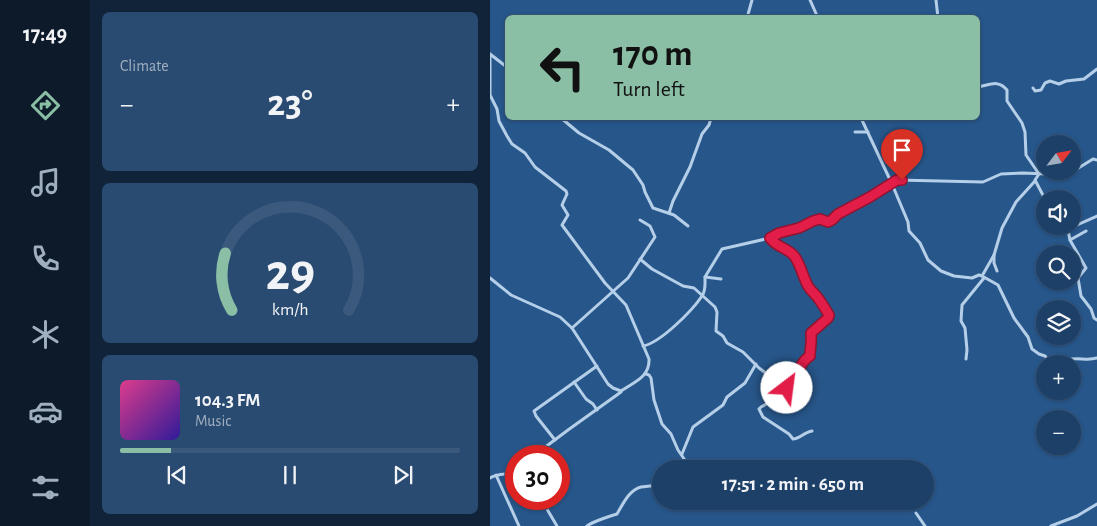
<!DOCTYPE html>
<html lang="en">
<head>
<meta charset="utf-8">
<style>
	body { margin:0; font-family:"Alegreya Sans",sans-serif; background:#2a4b71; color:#f1f3f6; height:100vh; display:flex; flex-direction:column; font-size:19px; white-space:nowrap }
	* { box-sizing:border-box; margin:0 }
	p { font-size:16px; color:#a0afc0 }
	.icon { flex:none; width:28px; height:28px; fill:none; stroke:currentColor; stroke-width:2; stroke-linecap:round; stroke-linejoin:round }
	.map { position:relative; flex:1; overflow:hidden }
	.panel { display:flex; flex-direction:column; gap:12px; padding:12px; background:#102339; width:400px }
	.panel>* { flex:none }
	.guide { position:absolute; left:15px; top:15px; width:475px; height:105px; border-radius:8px; box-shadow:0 1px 4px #0004,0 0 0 1px #3b597c; background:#8abfa5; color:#111; overflow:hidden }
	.needle { width:32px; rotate:59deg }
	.controls { position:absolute; left:546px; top:135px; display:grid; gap:10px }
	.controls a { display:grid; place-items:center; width:45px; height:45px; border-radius:50%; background:#1d4068; box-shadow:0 1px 4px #0004,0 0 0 1px #3b597c; font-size:25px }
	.speed { position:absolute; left:15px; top:445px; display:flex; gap:10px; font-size:25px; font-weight:700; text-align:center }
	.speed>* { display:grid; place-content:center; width:65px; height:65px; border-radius:50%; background:#1d4068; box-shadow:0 1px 4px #0004,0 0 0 1px #3b597c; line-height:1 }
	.speed .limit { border:8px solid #d22; background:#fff; color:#111 }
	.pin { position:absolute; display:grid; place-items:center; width:42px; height:42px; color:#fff; margin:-51px -21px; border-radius:50% 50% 50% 0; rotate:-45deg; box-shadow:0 0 5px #0007 }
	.pin .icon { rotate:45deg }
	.me { position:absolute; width:55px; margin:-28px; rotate:30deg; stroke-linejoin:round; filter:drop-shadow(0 0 4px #0008) }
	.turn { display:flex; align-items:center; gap:18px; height:105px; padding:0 25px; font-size:22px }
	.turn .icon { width:65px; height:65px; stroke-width:2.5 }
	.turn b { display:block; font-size:35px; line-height:42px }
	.big { font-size:38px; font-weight:700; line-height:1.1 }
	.panel .card { flex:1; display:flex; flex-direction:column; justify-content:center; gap:8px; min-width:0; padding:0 18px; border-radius:8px; background:#2a4b71 }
	.panel .dial { align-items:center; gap:0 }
	.dial svg { height:130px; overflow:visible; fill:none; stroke:#3b597c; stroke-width:7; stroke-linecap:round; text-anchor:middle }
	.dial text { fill:#f1f3f6; stroke:none }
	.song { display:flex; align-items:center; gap:15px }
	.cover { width:60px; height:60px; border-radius:8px; background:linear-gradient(135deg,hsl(330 70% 55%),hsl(250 70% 35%)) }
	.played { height:5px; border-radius:2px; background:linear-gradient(90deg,#8abfa5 15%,#3b597c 15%) }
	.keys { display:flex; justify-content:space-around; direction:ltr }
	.heat { display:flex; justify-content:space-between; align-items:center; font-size:28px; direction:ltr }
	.trip { position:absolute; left:162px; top:460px; width:282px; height:50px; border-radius:25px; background:#1d4068; box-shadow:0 1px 4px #0004,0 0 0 1px #3b597c; font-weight:700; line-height:50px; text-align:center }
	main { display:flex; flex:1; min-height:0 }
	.tabs { display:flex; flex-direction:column; width:90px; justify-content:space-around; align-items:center; background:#0c1a2a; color:#a0afc0 }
	.tabs .icon { width:35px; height:35px }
	.tabs .current { color:#8abfa5 }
	.tabs b { font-size:22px; color:#f1f3f6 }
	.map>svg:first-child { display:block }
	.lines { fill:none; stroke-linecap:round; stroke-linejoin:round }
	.minor { stroke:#b5cfe9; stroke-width:3 }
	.route-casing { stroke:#92132f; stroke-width:12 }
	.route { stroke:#e11d48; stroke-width:9 }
</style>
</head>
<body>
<main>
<nav class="tabs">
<b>17:49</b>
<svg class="icon current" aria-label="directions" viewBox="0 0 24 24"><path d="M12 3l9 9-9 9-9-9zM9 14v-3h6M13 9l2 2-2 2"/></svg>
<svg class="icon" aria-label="music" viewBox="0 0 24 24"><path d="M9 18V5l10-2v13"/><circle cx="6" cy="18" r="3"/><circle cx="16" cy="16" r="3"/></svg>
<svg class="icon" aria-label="phone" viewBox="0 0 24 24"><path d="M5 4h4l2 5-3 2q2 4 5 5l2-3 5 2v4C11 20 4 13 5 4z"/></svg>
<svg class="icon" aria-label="climate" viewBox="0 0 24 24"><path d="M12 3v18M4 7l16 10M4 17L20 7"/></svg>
<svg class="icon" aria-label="car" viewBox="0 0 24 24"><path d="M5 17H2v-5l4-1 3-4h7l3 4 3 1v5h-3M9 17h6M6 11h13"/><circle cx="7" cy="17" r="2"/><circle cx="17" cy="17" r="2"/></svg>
<svg class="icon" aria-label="filters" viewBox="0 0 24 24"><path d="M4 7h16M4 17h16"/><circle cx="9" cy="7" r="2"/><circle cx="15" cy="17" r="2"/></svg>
</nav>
<section class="panel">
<div class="card"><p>Climate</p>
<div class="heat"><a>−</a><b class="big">23°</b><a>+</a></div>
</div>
<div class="card dial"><svg viewBox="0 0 100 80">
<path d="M14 69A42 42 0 1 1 86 69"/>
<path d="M14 69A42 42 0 0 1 10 34" stroke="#8abfa5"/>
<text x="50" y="56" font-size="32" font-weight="700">29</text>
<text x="50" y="72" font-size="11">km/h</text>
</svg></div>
<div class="card">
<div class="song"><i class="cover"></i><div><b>104.3 FM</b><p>Music</p></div></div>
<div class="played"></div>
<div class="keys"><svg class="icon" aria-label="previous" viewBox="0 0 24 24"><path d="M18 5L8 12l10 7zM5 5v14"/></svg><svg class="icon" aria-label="pause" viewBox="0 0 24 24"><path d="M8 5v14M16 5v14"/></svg><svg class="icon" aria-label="next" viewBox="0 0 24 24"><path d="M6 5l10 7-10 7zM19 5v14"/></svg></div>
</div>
</section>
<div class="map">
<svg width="607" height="526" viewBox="0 0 607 526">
	<rect width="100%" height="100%" fill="#27568a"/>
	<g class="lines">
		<g class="minor">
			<polyline points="320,0 328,18"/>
			<polyline points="446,0 448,18"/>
			<polyline points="257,18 262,0"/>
			<path d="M0,54v41l7,14 2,12 8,15 5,8 13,9 10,14 31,24 1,3 -5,11 6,10 -6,10 43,58 21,22 23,54c1,18 -15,23 -28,32l-8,-3 -5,-4 -36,-56 -12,-11 -49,-22 -21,-17"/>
			<polyline points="0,54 18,68"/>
			<path d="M488,87c12,-2 20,-8 29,3v11l15,22 3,9 1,23 13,19 -4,6 10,19"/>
			<polyline points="543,88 545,91 551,90 555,83 560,81 569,84 576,81 594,79 607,69"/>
			<polyline points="71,118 89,133 119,150 143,170 153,185 155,192 163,208 184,215 198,226"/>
			<polyline points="371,118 402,184 418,222 419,231 430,243 438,260 451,271 464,276 482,278 489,275 492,276"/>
			<polyline points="365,132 378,132"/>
			<polyline points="179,213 183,201 200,167 212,134 219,125 221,118"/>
			<polyline points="577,226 580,240 596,268 588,278 591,296 601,309 604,318 607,320"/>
			<polyline points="578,229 607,216"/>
			<polyline points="580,240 596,231"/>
			<polyline points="504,255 492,276 508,285 524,318 538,337 542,349 549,354 555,356 558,360 557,364"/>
			<path d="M150,259l12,10 31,17 11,2 21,19 2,5 -1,19 7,5 4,7 16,9 16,16 24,18c15,-9 14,-23 27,-29v-13l2,-2 -1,-9 17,-15 1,-3 -7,-8 -3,-8 -8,-8 -17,-35 -6,-6 -6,-1 -8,-5 -4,-6"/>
			<polyline points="507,271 504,263 504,255 512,228 526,202 545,181"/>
			<polyline points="215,277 232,249 280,238 289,233 309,228 323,221 330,219 338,222 342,220 348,214 380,197 407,180 493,182 511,174 533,173 556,174 566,178 582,172 603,159 607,160"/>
			<polyline points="82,328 138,278 165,237 160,226 150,220"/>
			<path d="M153,346c17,-3 49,-35 59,-50 4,-5 3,-13 3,-19l16,2"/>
			<polyline points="476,359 477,350 475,328 471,321 472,305 494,278"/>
			<path d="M572,364c10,-10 23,-2 35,-6"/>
			<polyline points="555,366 555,369"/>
			<polyline points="156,374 159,375 161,378 164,400 172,424 181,434 188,450 199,466 197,469"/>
			<polyline points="84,382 96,399 103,404 107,410"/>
			<path d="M298,384l-6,11 -21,12 -2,2 4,8 26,17 4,5c7,0 11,-7 19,-8"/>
			<polyline points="65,440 46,416 44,411 107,366"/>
			<polyline points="192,454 203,427 233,405 237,397 255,383 266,364"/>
			<polyline points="47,456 50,451 78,430 131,392"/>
			<polyline points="6,475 29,526"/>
			<path d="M0,478c8,-5 17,-3 26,-6"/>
			<polyline points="51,499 67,526"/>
			<polyline points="426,513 435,526"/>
			<path d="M97,526c5,-4 23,-10 30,-12 6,-10 12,-24 24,-27 7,-1 14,-1 20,-3"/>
			<polyline points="561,526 587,516 607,504"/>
		</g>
	</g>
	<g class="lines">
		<g class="route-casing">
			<path id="route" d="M297,388c1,-7 4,-6 7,-11 6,-7 7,-16 16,-21 0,-7 2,-15 1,-23l17,-15 1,-3c-3,-5 -8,-13 -11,-17 -3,-4 -7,-7 -10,-12 -5,-9 -7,-20 -13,-29 -6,-9 -18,-9 -25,-19l9,-5 20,-5 14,-7 7,-2 8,3 4,-2 6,-6 32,-17 27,-17h5"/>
		</g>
		<use href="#route" class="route"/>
	</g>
</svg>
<div class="controls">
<a><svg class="needle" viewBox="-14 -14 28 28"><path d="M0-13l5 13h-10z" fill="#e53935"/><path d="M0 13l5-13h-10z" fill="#a0afc0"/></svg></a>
<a><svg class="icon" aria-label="sound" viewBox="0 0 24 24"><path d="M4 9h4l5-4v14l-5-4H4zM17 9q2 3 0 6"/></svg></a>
<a><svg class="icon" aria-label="search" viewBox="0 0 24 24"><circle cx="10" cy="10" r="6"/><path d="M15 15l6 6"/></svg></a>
<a><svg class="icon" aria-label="layers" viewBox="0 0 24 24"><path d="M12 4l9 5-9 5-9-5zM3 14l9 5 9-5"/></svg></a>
<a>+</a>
<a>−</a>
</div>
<div class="speed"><div class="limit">30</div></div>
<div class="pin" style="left:412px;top:180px;background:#d93025"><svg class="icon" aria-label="arrive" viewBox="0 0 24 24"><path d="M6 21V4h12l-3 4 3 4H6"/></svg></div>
<svg class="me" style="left:297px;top:388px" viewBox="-20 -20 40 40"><circle r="19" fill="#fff"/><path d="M0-13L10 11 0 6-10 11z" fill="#e11d48"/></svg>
<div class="trip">17:51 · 2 min · 650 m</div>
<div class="guide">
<div class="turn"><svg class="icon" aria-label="left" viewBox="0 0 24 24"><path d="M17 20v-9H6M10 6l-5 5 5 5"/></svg><div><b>170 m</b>Turn left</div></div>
</div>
</div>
</main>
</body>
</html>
